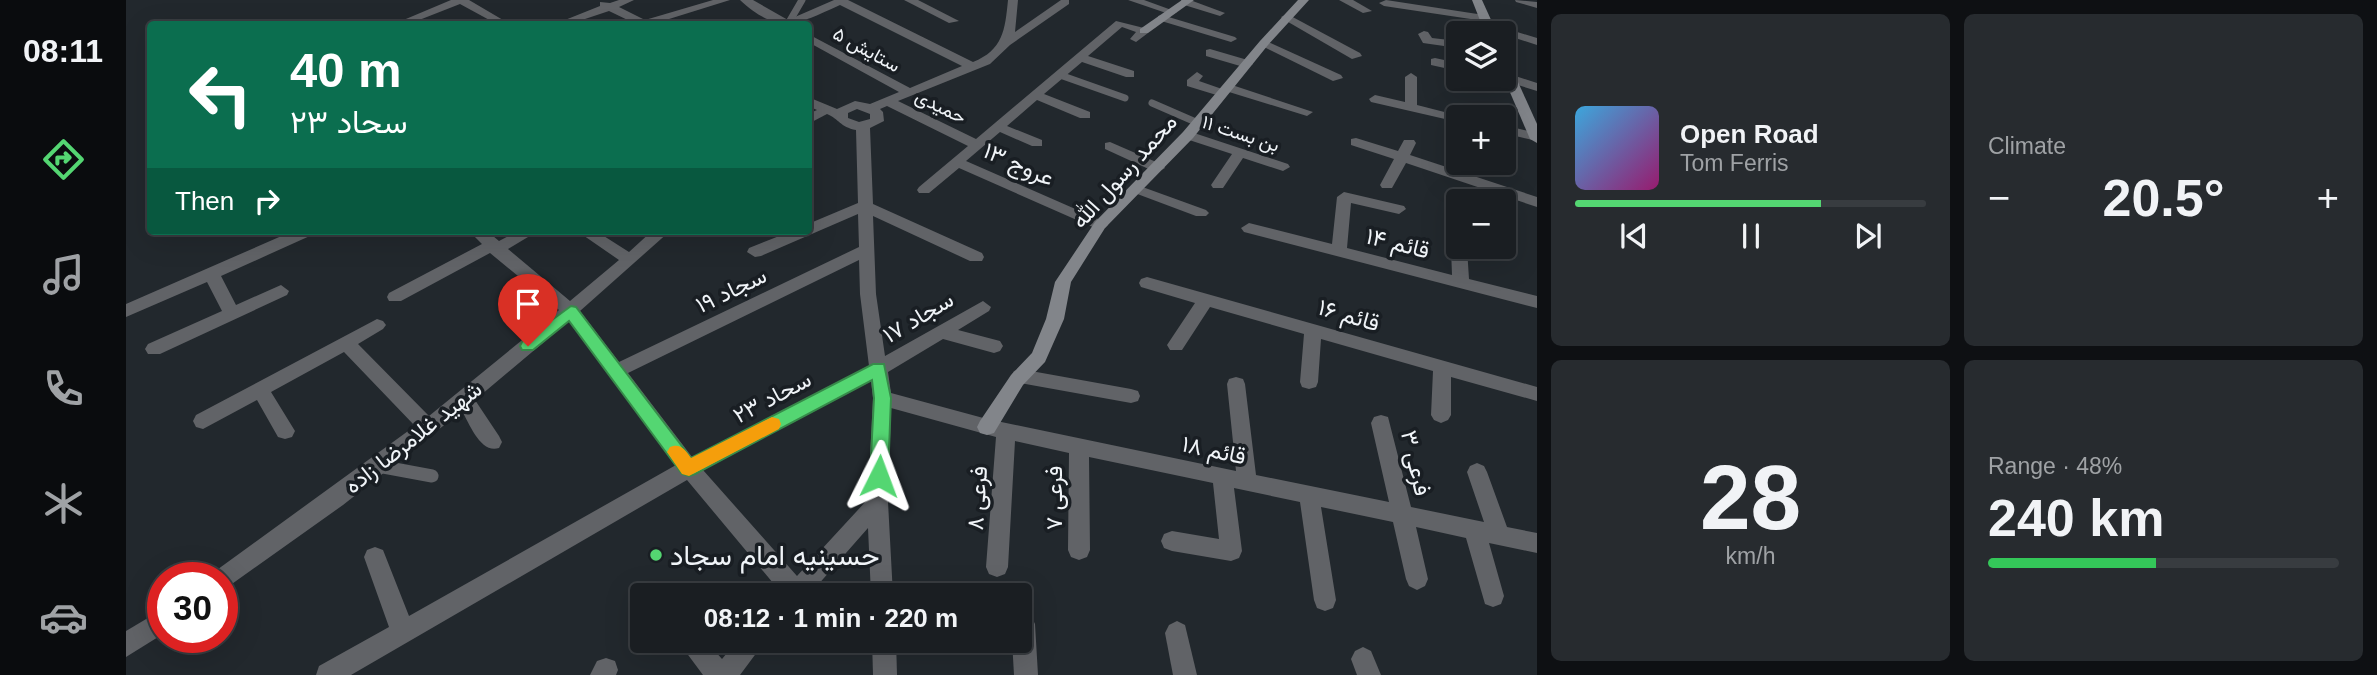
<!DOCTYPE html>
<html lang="en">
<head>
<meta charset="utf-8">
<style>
	body { margin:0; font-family:Arial,Vazirmatn,sans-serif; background:#272b2f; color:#f1f3f6; height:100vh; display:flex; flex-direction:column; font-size:26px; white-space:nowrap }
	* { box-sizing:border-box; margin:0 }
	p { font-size:23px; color:#9fa2a5 }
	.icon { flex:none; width:38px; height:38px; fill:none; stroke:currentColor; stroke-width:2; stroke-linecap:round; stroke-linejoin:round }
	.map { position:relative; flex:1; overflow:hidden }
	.side { display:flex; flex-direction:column; gap:14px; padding:14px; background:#0e1013; width:840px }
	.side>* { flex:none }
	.hud { position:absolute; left:21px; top:21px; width:665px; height:214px; border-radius:7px; box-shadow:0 7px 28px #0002,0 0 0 2px #383c40; background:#0b6e4f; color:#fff; overflow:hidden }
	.controls { position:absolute; left:1320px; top:21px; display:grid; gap:14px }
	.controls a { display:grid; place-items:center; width:70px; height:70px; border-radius:7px; background:#1a1e22; box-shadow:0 7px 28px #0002,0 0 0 2px #383c40; font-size:35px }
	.speed { position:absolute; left:21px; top:562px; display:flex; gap:14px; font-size:35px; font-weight:700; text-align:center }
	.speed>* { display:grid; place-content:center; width:91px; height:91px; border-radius:50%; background:#1a1e22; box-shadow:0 7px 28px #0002,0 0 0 2px #383c40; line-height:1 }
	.speed .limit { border:10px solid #d22; background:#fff; color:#111 }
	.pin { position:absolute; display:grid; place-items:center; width:60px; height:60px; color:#fff; margin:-72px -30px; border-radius:50% 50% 50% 0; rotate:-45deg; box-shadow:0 0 7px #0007 }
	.pin .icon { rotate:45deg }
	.me { position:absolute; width:77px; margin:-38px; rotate:3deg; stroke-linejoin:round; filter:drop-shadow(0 0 5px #0008) }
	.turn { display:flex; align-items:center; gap:24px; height:147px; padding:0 28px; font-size:32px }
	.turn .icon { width:91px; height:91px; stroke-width:2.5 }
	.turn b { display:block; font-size:49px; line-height:60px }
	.then { display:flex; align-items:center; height:66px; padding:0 28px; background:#0003; gap:14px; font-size:26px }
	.big { font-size:52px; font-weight:800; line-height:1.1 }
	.side .tile { flex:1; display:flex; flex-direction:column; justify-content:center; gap:10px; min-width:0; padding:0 24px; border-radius:10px; background:#272b2f }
	.side .dial { align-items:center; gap:0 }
	.dial b { font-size:91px; line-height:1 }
	.song { display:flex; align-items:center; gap:21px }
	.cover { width:84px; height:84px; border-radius:10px; background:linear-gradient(135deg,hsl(200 70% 55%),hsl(320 70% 35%)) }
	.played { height:7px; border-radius:4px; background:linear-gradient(90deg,#54d672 70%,#383c40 70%) }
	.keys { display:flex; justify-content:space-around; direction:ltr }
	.heat { display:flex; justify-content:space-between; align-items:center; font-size:38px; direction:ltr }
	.charge { height:10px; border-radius:5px; background:linear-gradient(90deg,#34c759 48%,#383c40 0) }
	.side .tiles { flex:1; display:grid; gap:14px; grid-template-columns:repeat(2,1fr) }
	.trip { position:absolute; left:504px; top:583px; width:402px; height:70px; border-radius:7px; background:#1a1e22; box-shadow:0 7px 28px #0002,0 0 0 2px #383c40; font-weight:800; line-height:70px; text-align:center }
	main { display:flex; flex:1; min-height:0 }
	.tab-bar { display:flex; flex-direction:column; width:126px; justify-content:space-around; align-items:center; background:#0a0c0e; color:#9fa2a5 }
	.tab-bar .icon { width:49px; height:49px }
	.tab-bar .selected { color:#54d672 }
	.tab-bar b { font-size:32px; color:#f1f3f6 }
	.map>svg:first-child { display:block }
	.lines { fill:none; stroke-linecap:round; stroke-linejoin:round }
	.lane-far1 { stroke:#616367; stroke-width:7 }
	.lane { stroke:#616367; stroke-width:13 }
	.street { fill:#616367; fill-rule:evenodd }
	.secondary { fill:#82858a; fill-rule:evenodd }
	.route { fill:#54d672; stroke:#378b4a; stroke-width:2 }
	.slow { fill:#f59e0b }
	.poi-dot { fill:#54d672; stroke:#191e23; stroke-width:2.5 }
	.labels { text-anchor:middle; stroke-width:7; stroke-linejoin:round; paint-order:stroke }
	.far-street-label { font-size:19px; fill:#f0f4f8; stroke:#191e23 }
	.street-label { font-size:23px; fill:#f0f4f8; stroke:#191e23 }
	.near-poi-label { font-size:28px; fill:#f0f4f8; stroke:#191e23; text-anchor:start }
</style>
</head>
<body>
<main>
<nav class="tab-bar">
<b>08:11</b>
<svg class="icon selected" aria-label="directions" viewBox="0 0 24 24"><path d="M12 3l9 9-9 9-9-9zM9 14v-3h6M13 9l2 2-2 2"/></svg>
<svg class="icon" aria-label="music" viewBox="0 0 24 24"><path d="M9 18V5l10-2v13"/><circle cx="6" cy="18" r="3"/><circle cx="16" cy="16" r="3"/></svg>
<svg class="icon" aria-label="phone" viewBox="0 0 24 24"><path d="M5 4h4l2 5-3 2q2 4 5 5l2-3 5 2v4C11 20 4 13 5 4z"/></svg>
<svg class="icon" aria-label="climate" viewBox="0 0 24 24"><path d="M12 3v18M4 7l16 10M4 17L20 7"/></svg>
<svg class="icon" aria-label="car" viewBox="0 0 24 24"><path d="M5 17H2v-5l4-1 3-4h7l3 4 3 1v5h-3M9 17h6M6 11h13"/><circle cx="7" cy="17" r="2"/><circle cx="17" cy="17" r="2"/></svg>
</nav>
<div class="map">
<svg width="1411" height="675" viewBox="0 0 1411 675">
	<rect width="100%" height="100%" fill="#22282d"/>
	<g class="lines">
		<g class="lane-far1">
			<polyline points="662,24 676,0"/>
			<polyline points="934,75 999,98"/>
			<polyline points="1026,103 1072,123"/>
		</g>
		<polyline class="lane" points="252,466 306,476"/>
		<g class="street">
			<polygon points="325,0 343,0 377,20 367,22 334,4 283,24 268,24"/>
			<polygon points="493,0 508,0 493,7 519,20 587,0 604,0 527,24 510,24 483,11 444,24 429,24 474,6 474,2 484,3"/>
			<path d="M614,0h13l35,20 46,-20h14l125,62c30,-12 32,-32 35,-62h10l-3,32 46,-32h8v4l-59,41 -20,19 -92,37 78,38 140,-118 32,8v4l-12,9 -6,-3 6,-7 -14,-5 -34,29 46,15v6h-8l-44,-15 -38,32 46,18v6h-10l-43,-18 -30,26 35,14v6h-10l-32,-14 -34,29 139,61 3,3 -3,3h-10l-136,-60 -30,25h-10l-2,-3 2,-3 49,-41 -81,-40 -7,3 3,3 1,9 -14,7 3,76 109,49 2,4 -2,4h-12l-97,-45 3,78 9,62 98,-55 8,6 -2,4 -31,19 42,11 3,5 -3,5 -6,2 -51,-14 -55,33 3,21 96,26 249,52 -9,-87 2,-5 7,-2 7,2 2,5 11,91 133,27 -18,-79 3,-6 7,-2 7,2 23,90 73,15 -17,-50 3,-6 7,-3 7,3 3,6 20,55 30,6v20l-48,-10 15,53 -3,8 -8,3 -8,-3 -19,-66 -50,-11 12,52 -3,7 -8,4 -8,-4 -3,-7 -13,-57 -72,-15 15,93 -3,8 -8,3 -8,-3 -3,-8 -14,-98 -66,-14 8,63 -3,7 -8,3 -59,-10 -8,-3 -3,-7 3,-7 8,-3 47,8 -6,-56 -124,-26 1,93 -3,7 -8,3 -8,-3 -3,-7 1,-97 -54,-12 -7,126 -3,7 -8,3 -8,-3 -3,-7 10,-130 -105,-29 -3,94 5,93h-22l-3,-67 -59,67h-26l-96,-115 -336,195h-35l3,-9 70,-39 -25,-70 3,-7 8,-3 8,3 26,66 267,-151 -107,-144 -94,79 24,36 3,6 -3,6c-18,6 -29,-23 -37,-37l-119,94 -121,86v-13h-10l2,-6 201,-146 -71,-74 -73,40 24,39 -3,6 -7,2 -7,-2 -21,-37 -54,29 -7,-2 -3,-6 3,-6 181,-96 6,2 3,4 -3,4 -25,15 71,72 130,-106 -69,-57 -89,48h-12l-2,-4 2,-4 93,-49 -13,-13h18l12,10 19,-10h20l-30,18 62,52 49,-41 -42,-29h19l33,21 23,-21h18l-90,80 39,51 240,-115 -1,-33 -97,42 -6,1 -8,-5 2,-4 43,-17h16v-7l50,-21 -2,-73c-16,-3 -17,-11 -29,-16l-19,10v-10l9,-4 -9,-4v-9l29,12 18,-8 15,3 29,-12 -91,-50v-8l102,54 52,-22 -122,-61c-42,19 -61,31 -100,-5zM731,109l13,5v5l-11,3 -11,-4v-5zM733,260l1,34 9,72 -177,91 -64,-84zM745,381l2,17 -5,101 -71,77 -94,-106z"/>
			<polygon points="778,0 792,0 833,21 823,23"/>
			<polygon points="1002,0 1018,0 1051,12 1046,15"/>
			<polygon points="1055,0 1064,0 1099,13 1094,16 1055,4"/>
			<polygon points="1213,0 1227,0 1246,11 1237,13"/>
			<polygon points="1260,0 1358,15 1364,18 1358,21 1258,6 1253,3"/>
			<polygon points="1389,0 1411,2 1411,8 1390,2"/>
			<polygon points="1161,14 1234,53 1236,56 1226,59 1157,19 1155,17"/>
			<polygon points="1036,15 1109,37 1111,39 1105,42 1032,20 1032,16"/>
			<polygon points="1362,23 1411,38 1411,45 1358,28 1356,26"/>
			<polygon points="1298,31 1302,32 1306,38 1332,41 1332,48 1297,43 1292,34"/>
			<polygon points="1138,40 1215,75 1217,78 1207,81 1134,45 1134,41"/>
			<polygon points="1084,49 1125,61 1127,64 1121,68 1080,56 1080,50"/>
			<polygon points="1309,58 1332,63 1332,71 1305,65 1305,59"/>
			<polygon points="1071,72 1077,76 1073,81 1096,89 1098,85 1106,85 1187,112 1181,116 1103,92 1097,97 1061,86 1061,80"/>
			<polygon points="1377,72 1411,83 1411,91 1373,79 1377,79"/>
			<polygon points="1285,73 1291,77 1291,105 1338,117 1332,117 1332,122 1245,102 1243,99 1249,95 1279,102 1279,77"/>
			<polygon points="1377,125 1411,133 1411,141 1377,133"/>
			<polygon points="1062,131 1162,164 1164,167 1157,171 1117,158 1097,188 1087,188 1085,185 1106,154 1057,138 1057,132"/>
			<polygon points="1230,138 1272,151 1278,140 1288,140 1290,143 1284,155 1411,197 1411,207 1280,163 1266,188 1256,188 1254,185 1268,159 1225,145 1225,139"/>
			<polygon points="984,142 1037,165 1039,168 1032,172 1027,171 979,149 979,143"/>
			<polygon points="1011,185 1080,210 1083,213 1080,216 1070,216 1006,192 1004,189 1006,186"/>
			<polygon points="1218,192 1278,206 1280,209 1273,214 1225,203 1221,248 1326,275 1325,248 1332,243 1332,247 1341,248 1343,279 1411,296 1411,308 1118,232 1115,228 1123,223 1206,244 1211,197"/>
			<polygon points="167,231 189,231 186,235 95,276 110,305 155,285 163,291 161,295 34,354 22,354 19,349 22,344 96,311 81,282 0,317 0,304"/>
			<polygon points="1021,277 1411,387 1411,401 1325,377 1325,415 1322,420 1315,423 1308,420 1305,415 1307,371 1195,339 1192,382 1190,387 1183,389 1176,387 1174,382 1178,334 1084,307 1056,350 1044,350 1041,345 1069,303 1015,287 1013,283 1015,279"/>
			<polygon points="894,369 1005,389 1012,391 1014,396 1012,401 1005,403 894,383 888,381 885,376 888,371"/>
			<polygon points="37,609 37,634 0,657 0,631"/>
			<polygon points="897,613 905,616 909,624 912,675 888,675 886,640 894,640 894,614"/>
			<polygon points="1051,621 1059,625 1071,675 1047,675 1039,633 1043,625"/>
			<polygon points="551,640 579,640 596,659 612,640 640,640 614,675 577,675"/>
			<polygon points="746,640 770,640 771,675 747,675"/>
			<polygon points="1237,647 1245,651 1255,675 1231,675 1225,659 1229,651"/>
			<polygon points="480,658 489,661 492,670 490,675 464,675 471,661"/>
		</g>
		<g class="secondary">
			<polygon points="1056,0 1068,0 1022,33 1014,33 1014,29"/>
			<polygon points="1172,0 1183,0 1142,45 1067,138 979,228 945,282 938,319 919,362 897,385 868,433 861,435 854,433 851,427 854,421 885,375 906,353 920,319 929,282 969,222 1057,132 1134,41"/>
			<polygon points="1346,0 1356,0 1371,33 1359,33"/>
			<polygon points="1377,58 1383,62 1411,124 1411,143 1404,139 1377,76"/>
		</g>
	</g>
	<polygon class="route" points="445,306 450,307 565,458 747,364 758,364 765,398 762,476 759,482 753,484 746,482 744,476 748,398 746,380 569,474 563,476 556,474 443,321 407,350 396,350 394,346 396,342"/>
	<path class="slow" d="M646,417l7,2 2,5 -2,5 -90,47 -7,-2 -15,-22 3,-5c11,-4 15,3 21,11z"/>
	<circle class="poi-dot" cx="530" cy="555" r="7"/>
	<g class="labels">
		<g class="far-street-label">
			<text transform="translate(741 49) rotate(29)" y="7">ستایش ۵</text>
			<text transform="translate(815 106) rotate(26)" y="7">حمیدی</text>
			<text transform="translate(1115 133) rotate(18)" y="7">بن بست ۱۱</text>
		</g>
		<g class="street-label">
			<text transform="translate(893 164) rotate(24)" y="8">عروج ۱۳</text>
			<text transform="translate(998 171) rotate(-48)" y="8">محمد رسول الله</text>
			<text transform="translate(1272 243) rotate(14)" y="8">قائم ۱۴</text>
			<text transform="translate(605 290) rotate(-26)" y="8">سجاد ۱۹</text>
			<text transform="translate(1223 315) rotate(16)" y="8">قائم ۱۶</text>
			<text transform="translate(792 317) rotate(-31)" y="8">سجاد ۱۷</text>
			<text transform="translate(646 397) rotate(-28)" y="8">سحاد ۲۳</text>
			<text transform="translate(287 437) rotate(-38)" y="8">شهید غلامرضا زاده</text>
			<text transform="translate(1088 450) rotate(12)" y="8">قائم ۱۸</text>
			<text transform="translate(1290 463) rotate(77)" y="8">فرعی ۳</text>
			<text transform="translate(851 498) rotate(-86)" y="8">فرعی ۸</text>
			<text transform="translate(928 498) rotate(-90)" y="8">فرعی ۷</text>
		</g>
		<g class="near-poi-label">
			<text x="544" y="565">حسینیه امام سجاد</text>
		</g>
	</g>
</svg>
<div class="controls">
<a><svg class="icon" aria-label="layers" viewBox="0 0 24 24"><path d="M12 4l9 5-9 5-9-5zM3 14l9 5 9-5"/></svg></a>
<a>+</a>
<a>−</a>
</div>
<div class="speed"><div class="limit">30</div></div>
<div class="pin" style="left:402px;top:346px;background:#d93025"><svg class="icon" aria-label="arrive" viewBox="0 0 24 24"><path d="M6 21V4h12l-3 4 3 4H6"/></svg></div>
<svg class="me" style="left:753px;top:476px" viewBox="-20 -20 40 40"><path d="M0-17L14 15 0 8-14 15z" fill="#54d672" stroke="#fff" stroke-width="4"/></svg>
<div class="trip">08:12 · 1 min · 220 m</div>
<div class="hud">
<div class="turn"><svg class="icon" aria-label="left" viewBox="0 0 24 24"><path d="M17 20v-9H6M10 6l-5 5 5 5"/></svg><div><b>40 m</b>سحاد ۲۳</div></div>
<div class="then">Then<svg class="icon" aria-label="right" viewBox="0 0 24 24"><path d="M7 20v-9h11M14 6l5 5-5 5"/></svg></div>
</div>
</div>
<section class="side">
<div class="tiles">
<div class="tile">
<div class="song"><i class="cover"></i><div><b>Open Road</b><p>Tom Ferris</p></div></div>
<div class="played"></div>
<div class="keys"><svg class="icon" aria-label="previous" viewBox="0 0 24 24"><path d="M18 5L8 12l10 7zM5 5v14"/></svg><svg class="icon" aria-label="pause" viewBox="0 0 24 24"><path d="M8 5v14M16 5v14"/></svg><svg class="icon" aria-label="next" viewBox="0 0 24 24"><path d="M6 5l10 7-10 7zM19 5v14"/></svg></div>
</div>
<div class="tile"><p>Climate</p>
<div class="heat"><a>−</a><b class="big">20.5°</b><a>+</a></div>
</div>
<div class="tile dial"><b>28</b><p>km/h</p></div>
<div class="tile"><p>Range · 48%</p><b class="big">240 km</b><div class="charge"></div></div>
</div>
</section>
</main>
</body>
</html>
